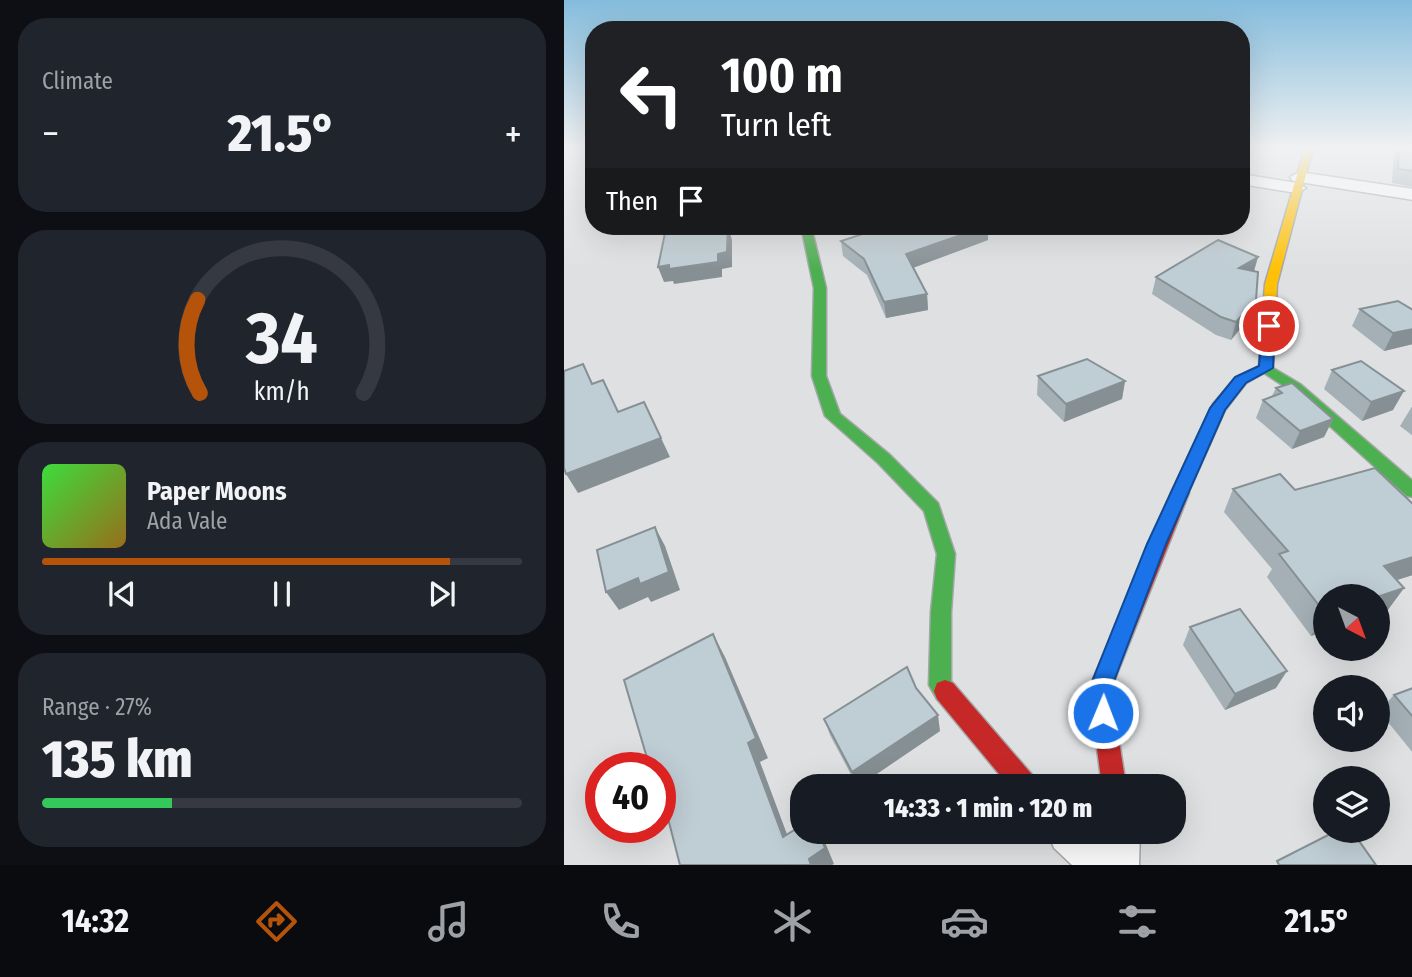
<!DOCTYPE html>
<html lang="en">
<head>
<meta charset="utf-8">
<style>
	body { margin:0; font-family:"Fira Sans Condensed",sans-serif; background:#20242c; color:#f1f3f6; height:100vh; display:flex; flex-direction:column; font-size:26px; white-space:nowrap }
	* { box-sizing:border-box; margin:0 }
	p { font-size:23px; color:#9ea1a6 }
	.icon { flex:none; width:38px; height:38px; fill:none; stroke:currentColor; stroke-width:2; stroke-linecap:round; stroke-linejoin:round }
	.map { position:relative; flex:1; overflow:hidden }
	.side { display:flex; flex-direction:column; gap:18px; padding:18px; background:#0d0f14; width:564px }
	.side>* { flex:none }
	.banner { position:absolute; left:21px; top:21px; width:665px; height:214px; border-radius:28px; box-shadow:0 7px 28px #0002; background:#202124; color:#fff; overflow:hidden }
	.needle { width:46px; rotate:139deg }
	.controls { position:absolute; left:749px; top:584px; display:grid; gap:14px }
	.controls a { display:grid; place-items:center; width:77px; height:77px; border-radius:50%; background:#171b24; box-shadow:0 7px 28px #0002; font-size:35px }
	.speed { position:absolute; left:21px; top:752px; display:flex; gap:14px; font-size:35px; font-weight:700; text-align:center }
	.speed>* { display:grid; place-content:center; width:91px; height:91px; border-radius:50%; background:#171b24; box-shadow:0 7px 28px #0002; line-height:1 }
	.speed .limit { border:10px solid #d22; background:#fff; color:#111 }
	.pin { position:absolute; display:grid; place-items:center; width:60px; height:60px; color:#fff; margin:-30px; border:4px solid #fff; border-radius:50%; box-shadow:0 2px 7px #0007 }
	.me { position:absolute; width:77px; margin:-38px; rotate:1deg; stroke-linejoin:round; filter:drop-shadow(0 0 5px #0008) }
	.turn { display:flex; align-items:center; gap:24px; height:147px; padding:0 21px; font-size:32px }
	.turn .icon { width:91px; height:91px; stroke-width:2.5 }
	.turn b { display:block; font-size:49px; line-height:60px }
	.then { display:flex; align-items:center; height:66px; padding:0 21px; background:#0003; gap:14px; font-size:26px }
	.big { font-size:52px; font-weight:800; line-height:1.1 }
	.side .widget { flex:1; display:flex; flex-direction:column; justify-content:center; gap:10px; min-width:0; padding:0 24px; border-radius:28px; background:#20242c }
	.side .dial { align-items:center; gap:0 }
	.dial svg { height:182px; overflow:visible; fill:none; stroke:#363941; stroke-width:7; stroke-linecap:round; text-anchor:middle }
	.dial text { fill:#f1f3f6; stroke:none }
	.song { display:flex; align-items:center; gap:21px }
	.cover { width:84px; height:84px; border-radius:10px; background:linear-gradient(135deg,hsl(120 70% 55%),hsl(40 70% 35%)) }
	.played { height:7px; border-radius:4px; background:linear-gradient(90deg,#b45309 85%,#363941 85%) }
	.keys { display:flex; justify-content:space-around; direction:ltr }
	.heat { display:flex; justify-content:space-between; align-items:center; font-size:38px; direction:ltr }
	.charge { height:10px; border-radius:5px; background:linear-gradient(90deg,#34c759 27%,#363941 0) }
	.trip { position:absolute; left:226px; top:774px; width:396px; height:70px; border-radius:28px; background:#171b24; box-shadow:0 7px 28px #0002; font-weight:800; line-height:70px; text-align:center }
	.tab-bar { display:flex; height:112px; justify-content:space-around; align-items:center; background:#090b0e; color:#9ea1a6 }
	.tab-bar .icon { width:49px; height:49px }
	.tab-bar .current { color:#b45309 }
	.tab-bar b { font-size:32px; color:#f1f3f6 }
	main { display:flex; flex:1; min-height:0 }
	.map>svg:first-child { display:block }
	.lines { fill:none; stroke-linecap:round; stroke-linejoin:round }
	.street-casing { stroke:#a5a6a8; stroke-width:3 }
	.fast-casing { stroke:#a5a6a8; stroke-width:3 }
	.slow-casing { stroke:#a5a6a8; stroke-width:3 }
	.jam-casing { stroke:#a5a6a8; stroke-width:3 }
	.street { fill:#fafafb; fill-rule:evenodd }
	.fast { fill:#4caf50; fill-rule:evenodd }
	.slow { fill:#ffc107; fill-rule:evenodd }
	.jam { fill:#c62828; fill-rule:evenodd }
	.wall { fill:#a4b0b6 }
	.shaded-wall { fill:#869094 }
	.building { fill:#bfcdd4; stroke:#869094; stroke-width:2 }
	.route { fill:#1a73e8; stroke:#114b97; stroke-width:2 }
</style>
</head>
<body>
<main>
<section class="side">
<div class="widget"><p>Climate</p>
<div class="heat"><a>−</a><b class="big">21.5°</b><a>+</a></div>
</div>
<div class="widget dial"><svg viewBox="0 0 100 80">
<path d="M14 69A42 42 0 1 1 86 69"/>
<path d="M14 69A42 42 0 0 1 13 28" stroke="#b45309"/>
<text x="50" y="56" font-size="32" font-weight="700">34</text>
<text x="50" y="72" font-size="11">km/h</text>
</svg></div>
<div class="widget">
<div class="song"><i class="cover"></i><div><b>Paper Moons</b><p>Ada Vale</p></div></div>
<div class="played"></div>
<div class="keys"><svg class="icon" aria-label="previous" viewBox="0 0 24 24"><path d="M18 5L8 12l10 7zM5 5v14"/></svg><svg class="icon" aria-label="pause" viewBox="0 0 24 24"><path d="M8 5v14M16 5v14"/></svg><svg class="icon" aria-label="next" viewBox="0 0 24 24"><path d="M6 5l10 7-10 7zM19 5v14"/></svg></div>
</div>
<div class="widget"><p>Range · 27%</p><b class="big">135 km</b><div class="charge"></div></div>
</section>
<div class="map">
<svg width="849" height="865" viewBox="0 0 849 865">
	<rect width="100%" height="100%" fill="#dee0e2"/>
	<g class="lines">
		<g class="street-casing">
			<g id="street">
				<polygon points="735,172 849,189 849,200 729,181 726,177"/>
				<polygon points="677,174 733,183 742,188 733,193 677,184"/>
				<polygon points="483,831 576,831 575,865 508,865 490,848"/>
			</g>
		</g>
		<g class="fast-casing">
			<g id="fast">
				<polygon points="237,226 247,226 262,288 262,376 276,414 326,455 374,503 391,554 387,612 387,681 392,691 389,699 381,702 373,699 365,685 367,612 373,554 360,511 314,463 261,416 248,376 250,288"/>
				<polygon points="702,364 736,384 849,481 849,497 843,496 726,390 697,371 695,368"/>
			</g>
		</g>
		<g class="slow-casing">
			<polygon id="slow" points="741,148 749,148 713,284 709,368 682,383 661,410 622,498 610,498 607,493 649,404 672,377 695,366 701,284"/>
		</g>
		<g class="jam-casing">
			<g id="jam">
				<polygon points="616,487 622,488 625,493 547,689 562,786 538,786 525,689 607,493 610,488"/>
				<polygon points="381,680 389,683 470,777 473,786 445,786 373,699 370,691 373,683"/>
			</g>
		</g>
		<use href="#street" class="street"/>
		<use href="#fast" class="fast"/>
		<use href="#slow" class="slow"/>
		<use href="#jam" class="jam"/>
	</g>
	<g class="wall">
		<polygon points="830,148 849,148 849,187 828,183"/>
		<polygon points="323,226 441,226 424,231 424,240 349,268 363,294 364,310 322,318 303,275 279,256 277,241"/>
		<polygon points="694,257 690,271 692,300 686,317 667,340 652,335 588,294 592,277"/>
		<polygon points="796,309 849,310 849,344 820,351 788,326"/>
		<polygon points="768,370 829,410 798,421 760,389"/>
		<polygon points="474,376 561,381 558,399 500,422 473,395"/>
		<polygon points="712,388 769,419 760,437 728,449 692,418 699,400 708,396"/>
		<polygon points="849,405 849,436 836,426"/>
		<polygon points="669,489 731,490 849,504 849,575 833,580 840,588 823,611 747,636 703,577 708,569 660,512"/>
		<polygon points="626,627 712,688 661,710 619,645"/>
		<polygon points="849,688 849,753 815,711 830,695"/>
		<polygon points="260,719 376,731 295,786 293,786 266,735"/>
	</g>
	<g class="shaded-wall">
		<polygon points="681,148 683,148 680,158 677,161 677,152"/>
		<polygon points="164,226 168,240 168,267 158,269 158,277 110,284 109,281 100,282 94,267 154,254"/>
		<polygon points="415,226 441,226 424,231 424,240 343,270 342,254"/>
		<polygon points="694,257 689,274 675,268"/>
		<polygon points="363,294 364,310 322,318 320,302"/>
		<polygon points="692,300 686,317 667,340 672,322"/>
		<polygon points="849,329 849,344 820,351 829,333"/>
		<polygon points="561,381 558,399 500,422 502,404"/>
		<polygon points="840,391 829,410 798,421 807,402"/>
		<polygon points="769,419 760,437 728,449 736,431"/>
		<polygon points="97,438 106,457 14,493 2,474"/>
		<polygon points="91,527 101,546 116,590 87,602 84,597 55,610 42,592"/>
		<polygon points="849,557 849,575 804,589 820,566"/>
		<polygon points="840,588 823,611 814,614 814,597"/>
		<polygon points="761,613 761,631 747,636"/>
		<polygon points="149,634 161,657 204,758 196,762 230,853 219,837 184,743"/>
		<polygon points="723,671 712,688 661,710 671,694"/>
		<polygon points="374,715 376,731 295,786 293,786 288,772"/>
		<polygon points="254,831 256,831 258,835 270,864 268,865 247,865 245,859"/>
	</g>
	<g class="building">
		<polygon points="835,148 849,148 849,171 834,169"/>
		<polygon points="160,226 164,226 163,252 154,254 154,262 105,269 105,265 94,267 101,233"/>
		<polygon points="323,226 423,226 342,254 363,294 320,302 300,259 277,241"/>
		<polygon points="654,240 694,257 675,268 694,272 692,300 672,322 657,317 592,277"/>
		<polygon points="834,301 849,310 849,329 829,333 796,309"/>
		<polygon points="523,359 561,381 502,404 474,376"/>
		<polygon points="797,361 840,391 807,402 768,370"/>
		<polygon points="19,364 28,384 39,380 54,412 80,402 97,438 2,474 0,468 0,371"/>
		<polygon points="728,383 769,419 736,431 699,400 718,393 712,388"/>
		<polygon points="811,468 849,504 849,557 820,566 840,588 813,597 761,597 761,613 715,554 724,551 669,489 716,474 731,490"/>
		<polygon points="91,527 105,572 76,584 74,578 42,592 33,550"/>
		<polygon points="676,609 723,671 671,694 626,627"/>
		<polygon points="149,634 192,738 184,743 219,837 238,825 238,831 254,831 261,848 245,859 247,865 116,865 98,795 96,796 96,768 86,768 60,680"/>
		<polygon points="343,667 352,688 374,715 288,772 260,719"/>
		<polygon points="849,688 849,717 830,695"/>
		<polygon points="772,831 788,831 812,865 715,865 713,861"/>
	</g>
	<linearGradient id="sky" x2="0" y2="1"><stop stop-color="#84bcdc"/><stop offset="0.55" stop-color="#f0f1f2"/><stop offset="1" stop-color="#f0f1f2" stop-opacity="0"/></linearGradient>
	<rect width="849" height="269" fill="url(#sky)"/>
	<polygon class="route" points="705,322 711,326 709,368 682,383 661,410 602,544 547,689 551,713 547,721 539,725 531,721 525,689 583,544 646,408 671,377 695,366 698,326"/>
</svg>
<div class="controls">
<a><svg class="needle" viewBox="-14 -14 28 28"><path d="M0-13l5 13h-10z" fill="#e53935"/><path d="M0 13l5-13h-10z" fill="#9ea1a6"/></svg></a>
<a><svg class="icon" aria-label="sound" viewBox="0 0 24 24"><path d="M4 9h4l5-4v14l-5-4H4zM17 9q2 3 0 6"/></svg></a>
<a><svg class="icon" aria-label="layers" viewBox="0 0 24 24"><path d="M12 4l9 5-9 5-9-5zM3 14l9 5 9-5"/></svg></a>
</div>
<div class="speed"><div class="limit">40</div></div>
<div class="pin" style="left:705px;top:326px;background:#d93025"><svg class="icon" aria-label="arrive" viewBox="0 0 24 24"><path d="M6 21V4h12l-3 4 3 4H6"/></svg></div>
<svg class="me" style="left:539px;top:713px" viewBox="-20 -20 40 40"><circle r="17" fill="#1a73e8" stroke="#fff" stroke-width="3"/><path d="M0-11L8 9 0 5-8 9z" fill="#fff"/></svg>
<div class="trip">14:33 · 1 min · 120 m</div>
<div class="banner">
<div class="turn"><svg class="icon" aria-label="left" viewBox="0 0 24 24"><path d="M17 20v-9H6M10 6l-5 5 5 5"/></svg><div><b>100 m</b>Turn left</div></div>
<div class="then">Then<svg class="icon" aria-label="arrive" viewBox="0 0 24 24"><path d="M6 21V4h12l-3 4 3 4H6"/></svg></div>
</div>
</div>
</main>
<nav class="tab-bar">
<b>14:32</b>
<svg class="icon current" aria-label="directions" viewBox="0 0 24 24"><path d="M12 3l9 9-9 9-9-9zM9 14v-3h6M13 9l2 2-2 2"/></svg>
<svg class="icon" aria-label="music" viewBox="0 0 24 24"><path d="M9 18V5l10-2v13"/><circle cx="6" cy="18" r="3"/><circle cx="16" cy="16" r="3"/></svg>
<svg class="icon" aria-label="phone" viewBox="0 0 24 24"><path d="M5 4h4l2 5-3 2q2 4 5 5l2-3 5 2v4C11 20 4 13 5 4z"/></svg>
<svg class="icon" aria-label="climate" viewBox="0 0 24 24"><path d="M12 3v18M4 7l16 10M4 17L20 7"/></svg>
<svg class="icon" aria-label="car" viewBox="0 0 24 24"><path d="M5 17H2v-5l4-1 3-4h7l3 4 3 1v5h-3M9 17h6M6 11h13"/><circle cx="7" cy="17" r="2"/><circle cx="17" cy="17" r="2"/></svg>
<svg class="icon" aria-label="filters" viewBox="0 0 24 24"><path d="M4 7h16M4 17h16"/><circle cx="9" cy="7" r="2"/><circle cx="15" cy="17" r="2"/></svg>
<b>21.5°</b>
</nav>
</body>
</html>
